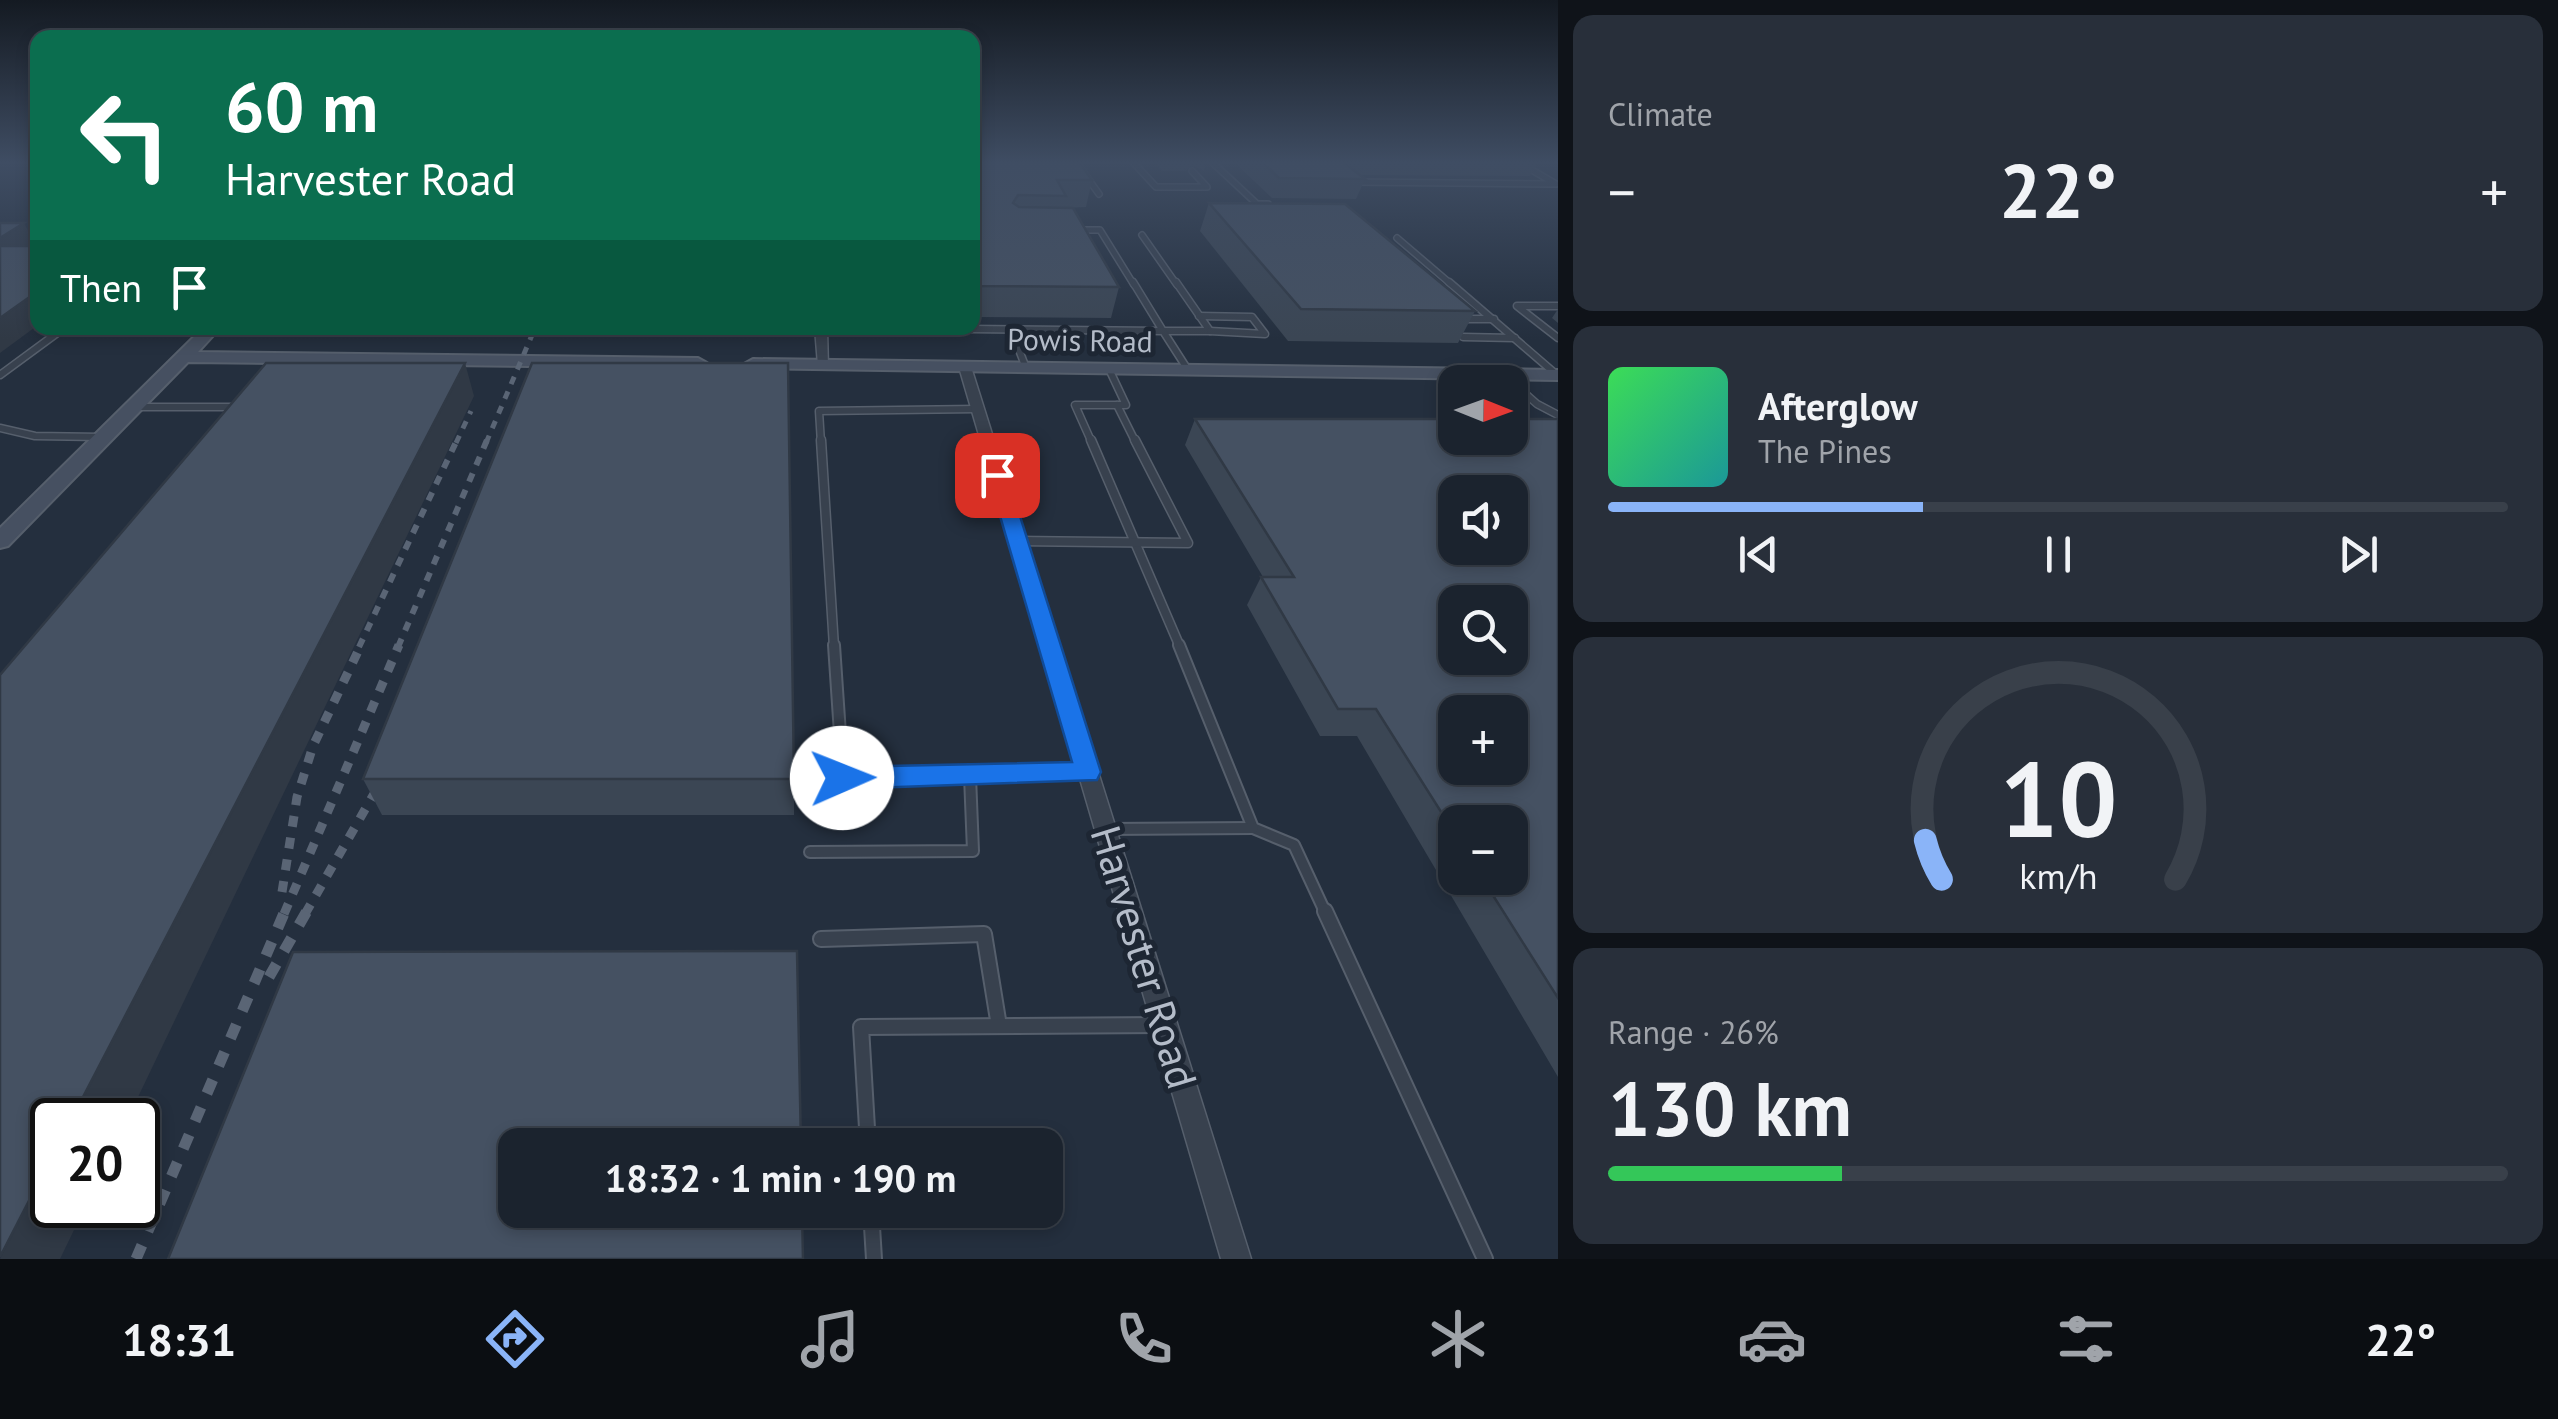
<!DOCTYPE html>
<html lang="en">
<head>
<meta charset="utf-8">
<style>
	body { margin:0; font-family:"PT Sans",sans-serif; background:#282f3a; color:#f1f3f6; height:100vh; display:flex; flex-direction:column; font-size:38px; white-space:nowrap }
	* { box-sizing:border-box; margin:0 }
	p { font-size:32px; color:#a0a4aa }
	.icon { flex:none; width:55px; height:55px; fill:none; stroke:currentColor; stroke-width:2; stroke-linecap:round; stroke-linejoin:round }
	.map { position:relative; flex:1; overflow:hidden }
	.panel { display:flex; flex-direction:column; gap:15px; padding:15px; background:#0f1319; width:1000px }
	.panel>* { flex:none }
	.guide { position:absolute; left:30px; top:30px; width:950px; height:305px; border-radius:20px; box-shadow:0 5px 15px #0003,0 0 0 2px #39404a; background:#0b6e4f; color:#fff; overflow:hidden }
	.needle { width:65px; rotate:91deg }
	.tools { position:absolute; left:1438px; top:365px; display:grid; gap:20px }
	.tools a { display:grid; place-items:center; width:90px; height:90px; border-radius:20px; background:#1b232e; box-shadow:0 5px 15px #0003,0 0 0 2px #39404a; font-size:50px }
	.speed { position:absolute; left:30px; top:1098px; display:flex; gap:20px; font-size:50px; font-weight:700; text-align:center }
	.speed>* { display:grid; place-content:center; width:130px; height:130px; border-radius:50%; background:#1b232e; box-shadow:0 5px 15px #0003,0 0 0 2px #39404a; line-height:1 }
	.speed .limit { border:5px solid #111; border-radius:15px; background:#fff; color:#111 }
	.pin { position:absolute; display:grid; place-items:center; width:85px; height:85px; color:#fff; margin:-42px; border-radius:20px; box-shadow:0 5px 15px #0006 }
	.me { position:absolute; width:110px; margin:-55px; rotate:89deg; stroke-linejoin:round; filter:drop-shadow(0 0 8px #0008) }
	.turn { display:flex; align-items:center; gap:35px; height:210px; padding:0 30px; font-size:45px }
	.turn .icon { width:130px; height:130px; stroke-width:2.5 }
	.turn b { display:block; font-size:70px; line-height:85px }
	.then { display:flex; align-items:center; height:95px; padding:0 30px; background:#0003; gap:20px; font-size:38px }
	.big { font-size:75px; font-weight:800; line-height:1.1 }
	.panel .tile { flex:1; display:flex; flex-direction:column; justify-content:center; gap:15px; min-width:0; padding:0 35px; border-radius:20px; background:#282f3a }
	.panel .dial { align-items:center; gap:0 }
	.dial svg { height:260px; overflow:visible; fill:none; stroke:#39404a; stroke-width:7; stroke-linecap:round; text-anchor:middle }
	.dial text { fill:#f1f3f6; stroke:none }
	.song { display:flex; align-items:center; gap:30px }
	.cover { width:120px; height:120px; border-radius:15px; background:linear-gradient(135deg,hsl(130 70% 55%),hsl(180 70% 35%)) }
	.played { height:10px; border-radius:5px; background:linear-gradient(90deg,#8ab4f8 35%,#39404a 35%) }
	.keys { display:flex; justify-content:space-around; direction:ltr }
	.heat { display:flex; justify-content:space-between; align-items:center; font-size:55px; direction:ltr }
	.charge { height:15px; border-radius:8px; background:linear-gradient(90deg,#34c759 26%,#39404a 0) }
	.trip { position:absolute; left:498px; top:1128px; width:565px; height:100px; border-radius:20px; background:#1b232e; box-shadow:0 5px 15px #0003,0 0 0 2px #39404a; font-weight:800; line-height:100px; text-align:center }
	.menu { display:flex; height:160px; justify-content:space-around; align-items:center; background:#0b0e12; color:#a0a4aa }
	.menu .icon { width:70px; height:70px }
	.menu .active { color:#8ab4f8 }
	.menu b { font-size:45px; color:#f1f3f6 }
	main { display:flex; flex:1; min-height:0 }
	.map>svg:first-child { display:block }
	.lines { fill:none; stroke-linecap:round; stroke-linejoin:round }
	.lane-far4-casing { stroke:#565f6c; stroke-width:8 }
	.lane-far3-casing { stroke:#565f6c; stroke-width:9 }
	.lane-far2-casing { stroke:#565f6c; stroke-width:11 }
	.lane-far1-casing { stroke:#565f6c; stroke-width:14 }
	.lane-casing { stroke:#565f6c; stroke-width:18 }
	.street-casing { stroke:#565f6c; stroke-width:3 }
	.secondary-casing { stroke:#565f6c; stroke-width:4 }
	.lane-far4 { stroke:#38414e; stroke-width:5 }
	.lane-far3 { stroke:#38414e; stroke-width:6 }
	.lane-far2 { stroke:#38414e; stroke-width:8 }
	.lane-far1 { stroke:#38414e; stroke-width:10 }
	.lane { stroke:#38414e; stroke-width:14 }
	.street { fill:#38414e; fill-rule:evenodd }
	.secondary { fill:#465061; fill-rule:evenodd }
	.rail-far3 { stroke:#5a6575; stroke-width:5; stroke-dasharray:8 8; stroke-linecap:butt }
	.rail-far2 { stroke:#5a6575; stroke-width:6; stroke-dasharray:9 9; stroke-linecap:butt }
	.rail-far1 { stroke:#5a6575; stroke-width:9; stroke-dasharray:11 11; stroke-linecap:butt }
	.rail { stroke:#5a6575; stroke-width:11; stroke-dasharray:15 15; stroke-linecap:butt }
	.wall { fill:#3b4654; fill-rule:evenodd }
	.shaded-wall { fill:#303945 }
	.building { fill:#455162; stroke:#303945; stroke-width:2.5; fill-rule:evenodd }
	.route { fill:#1a73e8; stroke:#114b97; stroke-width:2.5 }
	.labels { text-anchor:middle; stroke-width:10; stroke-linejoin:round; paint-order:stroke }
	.far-street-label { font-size:30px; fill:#b4bcc9; stroke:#1d2633 }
	.near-street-label { font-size:42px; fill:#b4bcc9; stroke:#1d2633 }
</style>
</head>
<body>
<main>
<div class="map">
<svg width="1558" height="1259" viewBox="0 0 1558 1259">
	<rect width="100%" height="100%" fill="#242f3e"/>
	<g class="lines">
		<g class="lane-far4-casing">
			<g id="lane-far4">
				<polyline points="1076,162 1099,194"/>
				<polyline points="1133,162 1156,187 1207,187 1192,171"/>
				<polyline points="1212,162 1257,204 1268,204"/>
				<polyline points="1354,182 1556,184 1518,162"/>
				<polyline points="1077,230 1100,230 1134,285"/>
				<polyline points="1142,235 1177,285"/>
				<polyline points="0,236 38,236"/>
				<polyline points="1397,238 1452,285"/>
			</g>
		</g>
		<g class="lane-far3-casing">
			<g id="lane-far3">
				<polyline points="1133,282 1163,331 1210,331 1176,282"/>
				<polyline points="1449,282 1557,375"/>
				<polyline points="1558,306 1517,306 1558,338"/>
				<polyline points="1199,316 1252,317 1265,334 1210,331"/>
				<polyline points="1461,319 1494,319"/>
				<polyline points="874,328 1163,331 1188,370"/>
				<polyline points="1011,329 1026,368"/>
				<polyline points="1463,337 1515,338"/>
				<polyline points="1503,374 1537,404 1558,415"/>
				<polyline points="0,375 64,328"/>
				<polyline points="1117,405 1136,443"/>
				<polyline points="135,407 240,407"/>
				<polyline points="0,428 35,436 101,437"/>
				<polyline points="821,443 819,411 977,409"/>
				<polyline points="1092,443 1075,405 1126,405 1109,369"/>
			</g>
		</g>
		<g class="lane-far2-casing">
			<g id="lane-far2">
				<polyline points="821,440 834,647"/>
				<polyline points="1091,440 1180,647"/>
				<polyline points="1017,541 1188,543 1135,440"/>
			</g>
		</g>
		<g class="lane-far1-casing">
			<g id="lane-far1">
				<polyline points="834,645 843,778 1088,772"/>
				<polyline points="1179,645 1253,828 1294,845 1326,914"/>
				<polyline points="1106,829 1253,828"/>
				<polyline points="810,852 973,851 970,776"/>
			</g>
		</g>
		<g class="lane-casing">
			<g id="lane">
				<polyline points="1325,911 1485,1259"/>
				<polyline points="821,939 984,934 999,1026"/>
				<polyline points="868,1145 861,1027 1162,1025"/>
				<polyline points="871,1210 874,1259"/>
			</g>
		</g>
		<g class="street-casing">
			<g id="street">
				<polygon points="815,328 827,328 828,368 818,365"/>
				<polygon points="965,363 971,367 1251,1259 1221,1259 959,367"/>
			</g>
		</g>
		<g class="secondary-casing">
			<g id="secondary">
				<polygon points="203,328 220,328 198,352 698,358 707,363 698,368 188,362 8,546 0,548 0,528"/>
				<polygon points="753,359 1558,370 1558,380 747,368 744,364"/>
			</g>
		</g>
		<use href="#lane-far4" class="lane-far4"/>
		<use href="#lane-far3" class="lane-far3"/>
		<use href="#lane-far2" class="lane-far2"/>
		<use href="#lane-far1" class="lane-far1"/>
		<use href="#lane" class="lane"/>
		<use href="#street" class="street"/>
		<use href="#secondary" class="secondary"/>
		<g class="rail-far3">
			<polyline points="456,443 471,411"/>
			<polyline points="486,443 535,328"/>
		</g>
		<g class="rail-far2">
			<polyline points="359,647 457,440"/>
			<polyline points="398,647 487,440"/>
		</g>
		<g class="rail-far1">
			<polyline points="282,892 297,797 313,746 361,645"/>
			<polyline points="284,914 399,645"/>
			<polyline points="305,914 386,773"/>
		</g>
		<g class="rail">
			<polyline points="269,977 307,911"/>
			<polyline points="136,1259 285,911"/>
		</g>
	</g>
	<g class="wall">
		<polygon points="972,162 1092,180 1086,207 1063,208 1119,287 1111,318 972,317"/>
		<polygon points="1154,162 1206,162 1204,171 1192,165 1186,171 1162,171"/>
		<polygon points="1237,162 1538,162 1530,176 1360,175 1365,179 1356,199 1272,198 1236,164"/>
		<polygon points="1209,203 1475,311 1458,343 1288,341 1200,231"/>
		<polygon points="1558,309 1558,323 1552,318"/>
		<polygon points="330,328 506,328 505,331 331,331"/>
		<polygon points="564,328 713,328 712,330 564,330"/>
		<path d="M1195,419h363v658l-201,-341h-37l-73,-131 14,-28h2l-78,-132zM1455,822l55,56h-55z"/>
		<polygon points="363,779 794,779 794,815 382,815"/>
	</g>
	<g class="shaded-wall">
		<polygon points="24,223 36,245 0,268 0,238"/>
		<polygon points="38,291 38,325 0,353 0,318"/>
		<polygon points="465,363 474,396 127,1120 71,1120"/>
		<polygon points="52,1156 52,1205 86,1205 60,1259 0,1259"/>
	</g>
	<g class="building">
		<polygon points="972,162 1079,162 1092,180 1057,180 1066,196 1018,195 1013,203 1019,207 1073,208 1119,287 972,286"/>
		<polygon points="1262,162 1343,162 1365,179 1279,178"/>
		<polygon points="1209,203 1345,204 1475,311 1301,309"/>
		<polygon points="0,223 24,223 0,238"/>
		<polygon points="0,246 38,246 38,291 0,318"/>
		<polygon points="266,363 465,363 71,1120 52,1120 52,1156 0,1257 0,675"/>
		<polygon points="532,363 788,363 794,779 363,779"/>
		<path d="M1195,419h260v19h55v-19h48v579l-76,-120h28v-56h-55v12l-79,-125h-38l-77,-132h33zM1455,492h55v56h-55zM1455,602h55v56h-55zM1455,712h55v56h-55z"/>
		<polygon points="797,951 801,1145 515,1145 515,1210 802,1210 803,1259 168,1259 293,952"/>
	</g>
	<linearGradient id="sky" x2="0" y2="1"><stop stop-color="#141a22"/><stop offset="0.48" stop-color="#3f4d63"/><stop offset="1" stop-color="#3f4d63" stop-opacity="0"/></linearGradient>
	<rect width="1558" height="339" fill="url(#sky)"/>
	<polygon class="route" points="997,469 1007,475 1101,772 1097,780 842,789 833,786 829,778 833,770 842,767 1072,762 988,475"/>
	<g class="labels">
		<g class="far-street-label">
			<text transform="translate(1080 341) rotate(1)" y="10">Powis Road</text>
		</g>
		<g class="near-street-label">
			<text transform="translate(1144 957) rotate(73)" y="15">Harvester Road</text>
		</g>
	</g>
</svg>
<div class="tools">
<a><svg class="needle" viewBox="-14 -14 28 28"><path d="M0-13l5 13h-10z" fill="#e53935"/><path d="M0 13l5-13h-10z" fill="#a0a4aa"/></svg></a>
<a><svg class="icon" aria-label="sound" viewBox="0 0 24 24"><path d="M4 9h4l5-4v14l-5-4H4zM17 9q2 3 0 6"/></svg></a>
<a><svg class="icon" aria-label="search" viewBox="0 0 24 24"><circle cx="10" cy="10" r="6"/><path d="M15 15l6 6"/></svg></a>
<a>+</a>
<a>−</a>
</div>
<div class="speed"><div class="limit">20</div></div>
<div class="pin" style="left:997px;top:475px;background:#d93025"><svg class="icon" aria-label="arrive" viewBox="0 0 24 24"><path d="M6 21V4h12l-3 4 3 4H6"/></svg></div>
<svg class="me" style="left:842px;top:778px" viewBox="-20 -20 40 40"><circle r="19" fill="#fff"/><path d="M0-13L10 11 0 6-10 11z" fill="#1a73e8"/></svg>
<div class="trip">18:32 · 1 min · 190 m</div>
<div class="guide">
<div class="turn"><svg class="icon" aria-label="left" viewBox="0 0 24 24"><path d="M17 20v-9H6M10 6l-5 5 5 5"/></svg><div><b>60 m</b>Harvester Road</div></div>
<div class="then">Then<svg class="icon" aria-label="arrive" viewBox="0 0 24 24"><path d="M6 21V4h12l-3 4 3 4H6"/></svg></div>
</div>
</div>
<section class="panel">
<div class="tile"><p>Climate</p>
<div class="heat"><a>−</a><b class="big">22°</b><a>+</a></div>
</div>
<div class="tile">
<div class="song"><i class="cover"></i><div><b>Afterglow</b><p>The Pines</p></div></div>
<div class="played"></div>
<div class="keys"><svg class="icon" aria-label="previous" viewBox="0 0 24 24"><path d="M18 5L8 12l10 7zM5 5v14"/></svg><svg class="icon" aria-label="pause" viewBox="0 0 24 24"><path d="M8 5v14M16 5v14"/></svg><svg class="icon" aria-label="next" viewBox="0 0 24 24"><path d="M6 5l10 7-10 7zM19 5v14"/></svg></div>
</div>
<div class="tile dial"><svg viewBox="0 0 100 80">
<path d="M14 69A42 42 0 1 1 86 69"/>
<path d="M14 69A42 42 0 0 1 9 57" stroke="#8ab4f8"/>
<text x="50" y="56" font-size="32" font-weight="700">10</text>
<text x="50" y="72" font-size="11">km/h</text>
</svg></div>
<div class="tile"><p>Range · 26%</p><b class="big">130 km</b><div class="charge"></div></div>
</section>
</main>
<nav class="menu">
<b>18:31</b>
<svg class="icon active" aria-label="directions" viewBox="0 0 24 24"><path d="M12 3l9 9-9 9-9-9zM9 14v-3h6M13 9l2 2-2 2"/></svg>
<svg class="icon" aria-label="music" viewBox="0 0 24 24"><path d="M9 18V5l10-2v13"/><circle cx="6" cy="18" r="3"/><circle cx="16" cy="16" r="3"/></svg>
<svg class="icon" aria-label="phone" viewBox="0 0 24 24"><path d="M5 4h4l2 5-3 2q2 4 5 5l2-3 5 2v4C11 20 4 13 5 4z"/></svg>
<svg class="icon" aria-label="climate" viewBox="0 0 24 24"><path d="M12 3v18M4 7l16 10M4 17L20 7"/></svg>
<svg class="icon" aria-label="car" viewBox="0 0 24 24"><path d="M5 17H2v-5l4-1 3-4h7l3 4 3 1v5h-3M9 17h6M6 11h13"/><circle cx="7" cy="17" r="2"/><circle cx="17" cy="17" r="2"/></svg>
<svg class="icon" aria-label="filters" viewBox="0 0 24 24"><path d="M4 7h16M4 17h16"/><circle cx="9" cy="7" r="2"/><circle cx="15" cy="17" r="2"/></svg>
<b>22°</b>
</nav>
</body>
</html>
